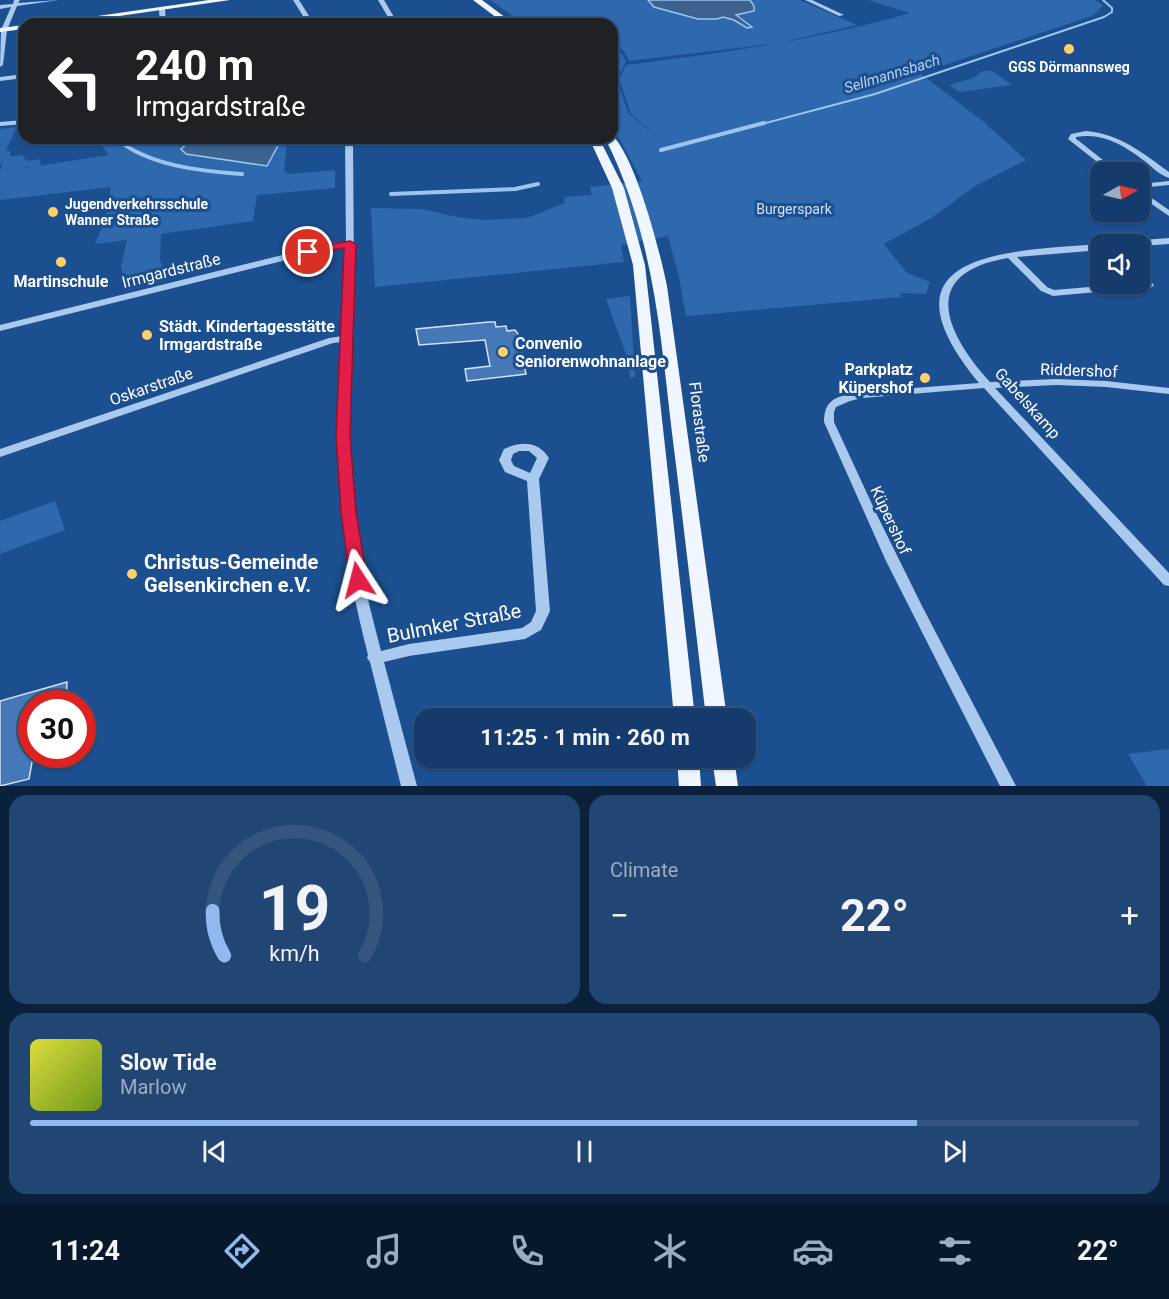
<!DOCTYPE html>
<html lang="en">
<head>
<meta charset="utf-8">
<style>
	body { margin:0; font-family:Roboto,sans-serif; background:#214673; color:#f1f3f6; height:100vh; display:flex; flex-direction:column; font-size:22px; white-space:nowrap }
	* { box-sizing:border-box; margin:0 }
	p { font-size:20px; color:#9dadc1 }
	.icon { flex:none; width:33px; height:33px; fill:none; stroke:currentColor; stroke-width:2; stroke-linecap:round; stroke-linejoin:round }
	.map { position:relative; height:786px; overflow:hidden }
	.sheet { display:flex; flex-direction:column; gap:9px; padding:9px; background:#0b203b; flex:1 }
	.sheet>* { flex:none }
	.banner { position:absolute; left:18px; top:18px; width:600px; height:126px; border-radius:18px; box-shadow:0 2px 4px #0004,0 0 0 2px #33557e; background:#202124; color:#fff; overflow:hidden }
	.needle { width:39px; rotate:82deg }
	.fabs { position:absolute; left:1090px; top:162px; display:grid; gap:12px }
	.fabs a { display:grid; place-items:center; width:60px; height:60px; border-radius:12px; background:#143b6b; box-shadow:0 2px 4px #0004,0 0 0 2px #33557e; font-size:30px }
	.speed { position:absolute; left:18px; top:690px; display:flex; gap:12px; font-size:30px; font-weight:700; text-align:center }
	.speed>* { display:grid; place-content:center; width:78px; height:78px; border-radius:50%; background:#143b6b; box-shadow:0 2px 4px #0004,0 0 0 2px #33557e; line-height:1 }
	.speed .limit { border:9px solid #d22; background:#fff; color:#111 }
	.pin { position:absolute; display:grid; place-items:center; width:51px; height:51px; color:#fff; margin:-26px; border:3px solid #fff; border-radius:50%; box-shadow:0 2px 6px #0007 }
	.me { position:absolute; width:66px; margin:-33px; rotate:351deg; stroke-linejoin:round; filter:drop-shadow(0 0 4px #0008) }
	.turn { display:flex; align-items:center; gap:21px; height:126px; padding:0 18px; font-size:27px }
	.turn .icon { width:78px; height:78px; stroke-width:2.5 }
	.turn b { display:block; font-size:42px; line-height:51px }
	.big { font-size:45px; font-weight:700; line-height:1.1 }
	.sheet .widget { flex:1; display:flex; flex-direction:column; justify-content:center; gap:9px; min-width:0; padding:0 21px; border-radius:18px; background:#214673 }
	.sheet .dial { align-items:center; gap:0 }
	.dial svg { height:156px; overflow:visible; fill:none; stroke:#33557e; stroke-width:7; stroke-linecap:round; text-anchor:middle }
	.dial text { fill:#f1f3f6; stroke:none }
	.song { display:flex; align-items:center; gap:18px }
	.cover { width:72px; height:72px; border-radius:9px; background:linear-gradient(135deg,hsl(60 70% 55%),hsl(80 70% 35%)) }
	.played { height:6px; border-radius:3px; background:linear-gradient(90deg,#90b9f0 80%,#33557e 80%) }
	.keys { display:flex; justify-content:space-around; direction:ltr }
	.heat { display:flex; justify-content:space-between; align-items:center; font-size:33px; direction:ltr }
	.sheet .tiles { flex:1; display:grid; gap:9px; grid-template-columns:1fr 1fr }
	.widget:last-child { grid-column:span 2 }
	.trip { position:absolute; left:414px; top:708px; width:342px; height:60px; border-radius:18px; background:#143b6b; box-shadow:0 2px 4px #0004,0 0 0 2px #33557e; font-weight:700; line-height:60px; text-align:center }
	.tabs { display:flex; height:96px; justify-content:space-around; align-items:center; background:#08182b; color:#9dadc1 }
	.tabs .icon { width:42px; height:42px }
	.tabs .selected { color:#90b9f0 }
	.tabs b { font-size:27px; color:#f1f3f6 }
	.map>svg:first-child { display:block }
	.green { fill:#2e69ad }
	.water { fill:#3c6290; stroke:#9cc4f0; stroke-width:1.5 }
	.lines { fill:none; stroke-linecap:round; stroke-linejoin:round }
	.stream-far1 { stroke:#9cc4f0; stroke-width:2 }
	.stream { stroke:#9cc4f0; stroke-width:4 }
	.building { fill:#4478b7; stroke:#cfe3fa; stroke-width:1.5 }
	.minor { fill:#a9c9ee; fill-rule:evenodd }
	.major { fill:#f0f6ff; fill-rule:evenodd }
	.route { fill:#e11d48; stroke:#92132f; stroke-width:1.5 }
	.poi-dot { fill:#ffd166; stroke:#1b4f8f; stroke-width:2 }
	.labels { text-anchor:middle; stroke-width:6; stroke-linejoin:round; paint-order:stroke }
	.far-poi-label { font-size:14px; font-weight:bold; fill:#fff; stroke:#1b4f8f }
	.far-park-label { font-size:14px; fill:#cfe3fa; stroke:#1b4f8f }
	.far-water-label { font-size:15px; font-style:italic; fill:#b5d3f5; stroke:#1b4f8f }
	.street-label { font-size:16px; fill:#fff; stroke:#1b4f8f }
	.poi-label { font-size:16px; font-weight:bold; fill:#fff; stroke:#1b4f8f; text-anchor:start }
	.near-poi-label { font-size:20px; font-weight:bold; fill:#fff; stroke:#1b4f8f; text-anchor:start }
	.near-street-label { font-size:20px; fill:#fff; stroke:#1b4f8f }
</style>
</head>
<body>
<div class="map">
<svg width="1169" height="786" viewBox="0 0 1169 786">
	<rect width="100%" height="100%" fill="#1b4f8f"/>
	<g class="green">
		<polygon points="490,0 800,0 857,25 779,43 629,61 624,51 612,40 612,24 524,24"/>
		<path d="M868,0h227l8,5 -9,10 -29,10 -181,60 37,-11 64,49 41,37 -51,26 -42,31 -49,27 23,29 23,9 -4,12 -26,-1 2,4 -216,19 -7,-39 -11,-41 -47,9 3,17 -249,25 -4,-79 51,1 34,8 26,3 45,-2 38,-15 -1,-6 28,-2 -2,-8 52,-6 -30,-56v-71l9,-1 5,8 -9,18 11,34 37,31 -34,-30 -12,-35 7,-14c96,-12 191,-25 284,-52z"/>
		<polygon points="983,71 992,71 1012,85 960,92 949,85 973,78"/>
		<polygon points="17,127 6,150 10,151 10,156 22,155 27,161 40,159 41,165 11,170 109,155 95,138 214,138 192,140 183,152 267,166 281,141 280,138 287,138 284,171 289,174 335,170 335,188 257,195 253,221 161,234 160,260 169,280 129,290 121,268 127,240 95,244 104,223 111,187 0,200 0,172 3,159 0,165 0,129"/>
		<polygon points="630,296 635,377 630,378 629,362 606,299"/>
		<polygon points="55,501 65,530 0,554 0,521"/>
		<polygon points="1169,749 1169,786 1147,786 1128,754"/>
	</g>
	<g class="water">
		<polygon points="648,0 750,0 754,6 754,11 736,15 752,27 747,28 734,20 723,17 717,19 698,19 654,7"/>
		<polygon points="214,138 280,138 281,140 267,166 186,154 181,149 192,140"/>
	</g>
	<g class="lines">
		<polyline class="stream-far1" points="758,125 875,94 1104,17 1112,12 1112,8 1103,0"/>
		<g class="stream">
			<path d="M115,138c34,28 85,33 127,36"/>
			<polyline points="661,150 764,123"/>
			<polyline points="391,194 515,189 538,184"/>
		</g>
	</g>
	<g class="building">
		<polygon points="489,322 495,322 496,327 506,326 507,331 515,330 518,334 526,374 467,381 465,369 490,366 485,340 419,345 416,329"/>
		<polygon points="67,682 66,704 32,704 32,762 29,779 0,786 0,701"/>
	</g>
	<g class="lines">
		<g class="minor">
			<polygon points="14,0 20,0 18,3 59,0 17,6 7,30 3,65 0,67 1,30 11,7 0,9 0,5 13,4"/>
			<polygon points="293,0 299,0 314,24 308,24"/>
			<polygon points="378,0 384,0 398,24 392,24"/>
			<polygon points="805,0 812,0 844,15 839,16"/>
			<polygon points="162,7 165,9 166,24 160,24 159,9"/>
			<polygon points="470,16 478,17 483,24 477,24 474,20 414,24"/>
			<polygon points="24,74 24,78 0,81 0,77"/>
			<polygon points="24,120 24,124 0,126 0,122"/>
			<path d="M1086,131c34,3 57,22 83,41v6c-9,-3 -16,-10 -23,-16 -21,-16 -43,-30 -70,-25v2l3,2 39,31h-8l-42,-33 3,-5z"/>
			<path d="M345,138h8l1,133 -6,128 6,113 15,92 12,47 28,-7 113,-16 9,-6 5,-11 -9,-130 -22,-9 -6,-12 5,-11c17,-8 34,-8 45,9l-10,21 11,132 -9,19 -16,9 -116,17 -25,6 33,124h-16l-31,-124 -3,-4 1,-3c-12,-47 -22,-95 -26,-143 -5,-57 -4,-114 -1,-170l-8,1 -333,114v-8l329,-111 13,-2 4,-89 -15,2 -331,82v-6l331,-82 15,-1zM519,451h10l8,7 -7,15 -16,-7 -3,-6 2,-6z"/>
			<polygon points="1169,181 1169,185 1140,188 1140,184"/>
			<polygon points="1140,190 1169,210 1169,216 1140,196"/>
			<polygon points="1169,238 1169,244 1140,246 1125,244 1129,241"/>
			<path d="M1101,244v6l-84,7 30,30 7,3 95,-8 3,1 2,2 -2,2 -99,9 -12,-5 -33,-33c-90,15 -63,74 -18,124l66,-3 50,2 63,7v6l-63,-7 -50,-2 -61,3 174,185v13l-5,-1 -180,-197 -122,10 -12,3 -14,6 -2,5v10l43,93 45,91 94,180h-16l-114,-225 -62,-139c0,-26 17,-26 38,-30l117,-9c-107,-130 25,-132 122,-139z"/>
		</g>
		<g class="major">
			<polygon points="209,0 230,0 64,24 42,24"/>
			<polygon points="473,0 482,0 514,24 505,24"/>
			<polygon points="24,25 24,29 0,32 0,28"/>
			<path d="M612,135c24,23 48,117 55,151l60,432h-21c-11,-95 -22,-190 -34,-285 -12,-103 -19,-200 -67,-295h7z"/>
			<polygon points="589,138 599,138 624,188 645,265 695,718 674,718 633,265 612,188"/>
			<polygon points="677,758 699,758 701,786 679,786"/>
			<polygon points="712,758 734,758 738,786 716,786"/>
		</g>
	</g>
	<polygon class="route" points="350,241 356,244 350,436 356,512 367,580 364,585 358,587 352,585 350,580 341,512 336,436 344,248 308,255 303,252 308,248"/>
	<g class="poi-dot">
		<circle cx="1069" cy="49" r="6"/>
		<circle cx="53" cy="212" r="6"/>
		<circle cx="61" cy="262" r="6"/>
		<circle cx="147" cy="335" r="6"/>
		<circle cx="503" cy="352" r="6"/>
		<circle cx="925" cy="378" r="6"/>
		<circle cx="132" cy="574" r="6"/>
	</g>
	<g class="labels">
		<g class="far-poi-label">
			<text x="1069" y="72">GGS Dörmannsweg</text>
			<text x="65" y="209" text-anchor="start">Jugendverkehrsschule<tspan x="65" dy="16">Wanner Straße</tspan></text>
		</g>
		<g class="far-park-label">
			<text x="794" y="214">Burgerspark</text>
		</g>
		<g class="far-water-label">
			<text transform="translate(892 74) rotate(-17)" y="5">Sellmannsbach</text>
		</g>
		<g class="street-label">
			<text transform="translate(171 270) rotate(-14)" y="6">Irmgardstraße</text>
			<text transform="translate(1079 370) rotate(2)" y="6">Riddershof</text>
			<text transform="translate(151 386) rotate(-19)" y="6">Oskarstraße</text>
			<text transform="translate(1028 403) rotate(48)" y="6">Gabelskamp</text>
			<text transform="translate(700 422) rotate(83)" y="6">Florastraße</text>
			<text transform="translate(891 520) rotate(65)" y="6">Küpershof</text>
		</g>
		<g class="poi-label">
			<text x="61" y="287" text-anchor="middle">Martinschule</text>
			<text x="159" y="332">Städt. Kindertagesstätte<tspan x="159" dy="18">Irmgardstraße</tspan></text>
			<text x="515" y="349">Convenio<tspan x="515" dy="18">Seniorenwohnanlage</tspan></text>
			<text x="913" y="375" text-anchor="end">Parkplatz<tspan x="913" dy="18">Küpershof</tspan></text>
		</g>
		<g class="near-poi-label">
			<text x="144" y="569">Christus-Gemeinde<tspan x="144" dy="23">Gelsenkirchen e.V.</tspan></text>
		</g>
		<g class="near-street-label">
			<text transform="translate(454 623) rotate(-11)" y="7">Bulmker Straße</text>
		</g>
	</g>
</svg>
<div class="fabs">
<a><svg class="needle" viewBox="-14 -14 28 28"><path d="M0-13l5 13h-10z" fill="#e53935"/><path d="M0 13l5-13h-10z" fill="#9dadc1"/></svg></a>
<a><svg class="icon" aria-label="sound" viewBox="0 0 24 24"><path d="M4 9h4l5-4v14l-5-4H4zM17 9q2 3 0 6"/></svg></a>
</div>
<div class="speed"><div class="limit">30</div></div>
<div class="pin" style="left:308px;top:252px;background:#d93025"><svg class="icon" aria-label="arrive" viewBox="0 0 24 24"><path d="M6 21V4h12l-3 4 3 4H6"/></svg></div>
<svg class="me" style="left:358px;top:580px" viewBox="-20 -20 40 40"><path d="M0-17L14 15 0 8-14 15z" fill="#e11d48" stroke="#fff" stroke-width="4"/></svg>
<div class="trip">11:25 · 1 min · 260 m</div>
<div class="banner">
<div class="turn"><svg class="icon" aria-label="left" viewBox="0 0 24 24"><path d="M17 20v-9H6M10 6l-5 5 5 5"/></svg><div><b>240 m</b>Irmgardstraße</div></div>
</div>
</div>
<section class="sheet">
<div class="tiles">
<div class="widget dial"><svg viewBox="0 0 100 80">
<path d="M14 69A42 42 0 1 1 86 69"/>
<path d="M14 69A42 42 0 0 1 8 46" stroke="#90b9f0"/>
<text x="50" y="56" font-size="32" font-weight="700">19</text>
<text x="50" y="72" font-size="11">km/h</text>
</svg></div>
<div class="widget"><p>Climate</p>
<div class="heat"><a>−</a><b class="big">22°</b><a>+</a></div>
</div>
<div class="widget">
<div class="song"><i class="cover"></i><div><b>Slow Tide</b><p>Marlow</p></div></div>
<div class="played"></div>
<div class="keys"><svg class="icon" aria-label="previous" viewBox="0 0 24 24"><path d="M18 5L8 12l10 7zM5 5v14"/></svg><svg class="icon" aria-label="pause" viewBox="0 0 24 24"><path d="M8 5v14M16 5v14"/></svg><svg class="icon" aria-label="next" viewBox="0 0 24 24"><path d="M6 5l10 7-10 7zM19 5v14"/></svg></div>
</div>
</div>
</section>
<nav class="tabs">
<b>11:24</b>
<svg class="icon selected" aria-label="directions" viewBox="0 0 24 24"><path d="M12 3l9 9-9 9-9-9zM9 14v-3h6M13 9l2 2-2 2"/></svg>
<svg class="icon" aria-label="music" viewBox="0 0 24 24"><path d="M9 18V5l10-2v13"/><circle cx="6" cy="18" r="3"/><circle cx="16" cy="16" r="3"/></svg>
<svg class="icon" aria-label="phone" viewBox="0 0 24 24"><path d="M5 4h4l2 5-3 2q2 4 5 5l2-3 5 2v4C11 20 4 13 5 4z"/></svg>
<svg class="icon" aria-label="climate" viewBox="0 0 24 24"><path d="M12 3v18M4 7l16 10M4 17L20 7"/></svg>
<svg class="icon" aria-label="car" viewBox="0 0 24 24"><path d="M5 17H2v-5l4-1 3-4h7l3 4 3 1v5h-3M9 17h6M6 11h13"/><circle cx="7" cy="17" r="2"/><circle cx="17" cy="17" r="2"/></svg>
<svg class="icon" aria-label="filters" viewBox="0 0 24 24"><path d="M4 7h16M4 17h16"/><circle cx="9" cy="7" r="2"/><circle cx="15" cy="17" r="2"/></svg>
<b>22°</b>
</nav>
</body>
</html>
